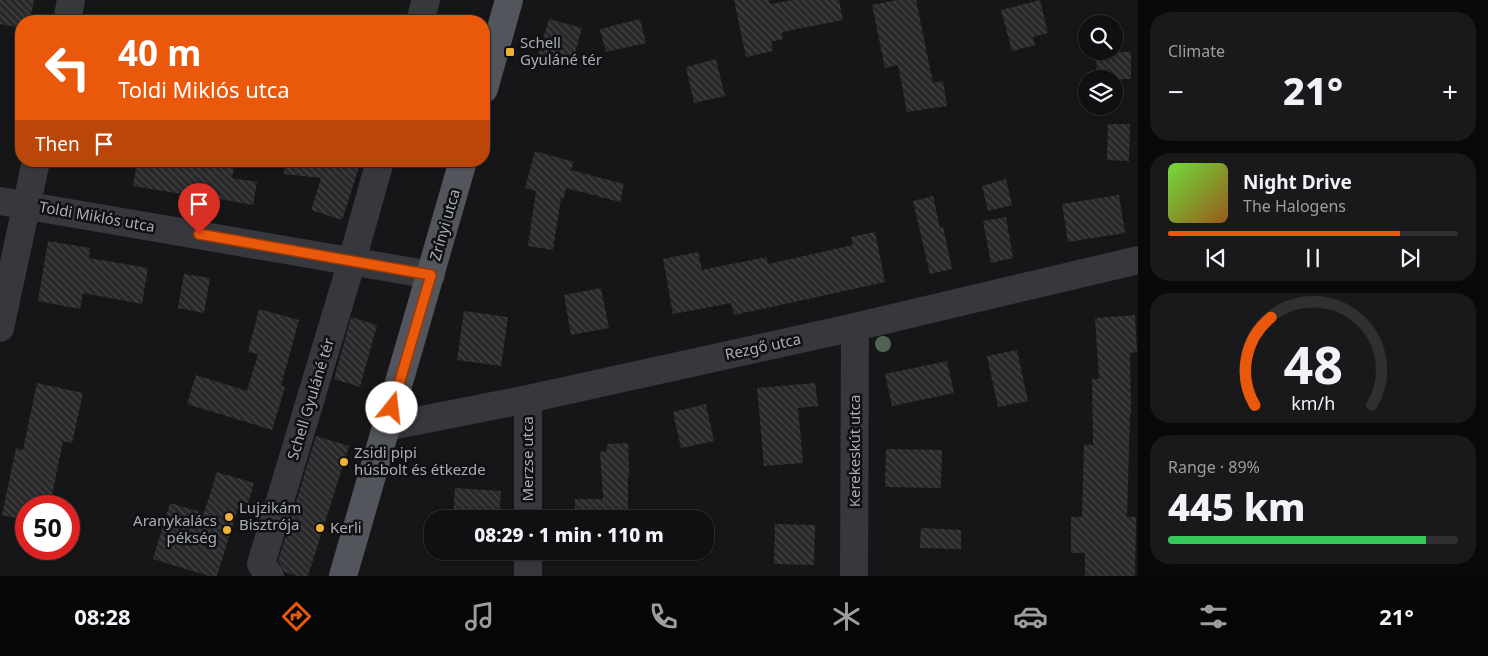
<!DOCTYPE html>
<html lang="en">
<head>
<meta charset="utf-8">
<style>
	body { margin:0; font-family:"Noto Sans",sans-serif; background:#19191b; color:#f1f3f6; height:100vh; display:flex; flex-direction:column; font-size:19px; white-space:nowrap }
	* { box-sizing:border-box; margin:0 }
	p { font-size:16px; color:#9c9d9f }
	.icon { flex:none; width:28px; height:28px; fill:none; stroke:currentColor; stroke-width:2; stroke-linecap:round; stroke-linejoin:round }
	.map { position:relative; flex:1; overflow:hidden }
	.details { display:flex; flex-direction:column; gap:12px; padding:12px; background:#09090a; width:350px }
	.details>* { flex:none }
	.hud { position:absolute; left:15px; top:15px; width:475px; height:152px; border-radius:20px; box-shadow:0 1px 4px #0004,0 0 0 1px #303032; background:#ea580c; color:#fff; overflow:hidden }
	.fabs { position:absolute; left:1078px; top:15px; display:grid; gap:10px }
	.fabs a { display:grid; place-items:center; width:45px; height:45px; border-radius:50%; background:#101012; box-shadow:0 1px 4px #0004,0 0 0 1px #303032; font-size:25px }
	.speed { position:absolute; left:15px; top:495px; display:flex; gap:10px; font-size:25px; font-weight:700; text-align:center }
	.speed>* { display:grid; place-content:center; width:65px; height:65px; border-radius:50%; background:#101012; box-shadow:0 1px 4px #0004,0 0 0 1px #303032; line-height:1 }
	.speed .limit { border:8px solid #d22; background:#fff; color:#111 }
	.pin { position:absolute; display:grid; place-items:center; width:42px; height:42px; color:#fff; margin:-51px -21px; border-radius:50% 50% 50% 0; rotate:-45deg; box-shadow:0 0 5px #0007 }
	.pin .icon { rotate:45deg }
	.me { position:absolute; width:55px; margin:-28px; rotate:16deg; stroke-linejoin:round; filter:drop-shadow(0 0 4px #0008) }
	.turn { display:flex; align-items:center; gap:18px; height:105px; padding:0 20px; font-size:22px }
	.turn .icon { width:65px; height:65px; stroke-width:2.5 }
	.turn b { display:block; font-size:35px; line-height:42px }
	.then { display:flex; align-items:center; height:48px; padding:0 20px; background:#0003; gap:10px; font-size:19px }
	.big { font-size:38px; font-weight:800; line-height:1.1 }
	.details .card { flex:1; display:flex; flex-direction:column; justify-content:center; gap:8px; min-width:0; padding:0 18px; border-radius:20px; background:#19191b }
	.details .dial { align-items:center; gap:0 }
	.dial svg { height:130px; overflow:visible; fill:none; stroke:#303032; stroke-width:7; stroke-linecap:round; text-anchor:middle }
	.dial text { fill:#f1f3f6; stroke:none }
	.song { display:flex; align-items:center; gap:15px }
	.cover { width:60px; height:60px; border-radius:8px; background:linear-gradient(135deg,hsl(100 70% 55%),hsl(30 70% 35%)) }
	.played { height:5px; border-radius:2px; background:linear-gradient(90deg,#ea580c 80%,#303032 80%) }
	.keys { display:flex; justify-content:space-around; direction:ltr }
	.heat { display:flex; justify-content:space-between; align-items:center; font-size:28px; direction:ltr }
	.charge { height:8px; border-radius:4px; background:linear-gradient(90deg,#34c759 89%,#303032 0) }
	.trip { position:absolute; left:424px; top:510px; width:290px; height:50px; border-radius:20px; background:#101012; box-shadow:0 1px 4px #0004,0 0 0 1px #303032; font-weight:800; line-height:50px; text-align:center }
	.tab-bar { display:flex; height:80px; justify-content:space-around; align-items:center; background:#060607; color:#9c9d9f }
	.tab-bar .icon { width:35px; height:35px }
	.tab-bar .on { color:#ea580c }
	.tab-bar b { font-size:22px; color:#f1f3f6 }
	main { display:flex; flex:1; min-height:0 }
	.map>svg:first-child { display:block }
	.building { fill:url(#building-back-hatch) }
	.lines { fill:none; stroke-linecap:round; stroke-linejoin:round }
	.minor { stroke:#37383d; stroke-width:28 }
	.major { stroke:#53555c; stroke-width:28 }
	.tree { fill:#506452 }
	.route-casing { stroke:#983908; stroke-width:12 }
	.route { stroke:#ea580c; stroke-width:9 }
	.poi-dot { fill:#f2b134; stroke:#111113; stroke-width:2 }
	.labels { text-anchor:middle; stroke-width:5; stroke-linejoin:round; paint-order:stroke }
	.poi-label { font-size:15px; fill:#a8adb8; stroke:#111113; text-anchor:start }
	.street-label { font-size:15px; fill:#a8adb8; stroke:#111113 }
</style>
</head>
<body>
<main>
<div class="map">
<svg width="1138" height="576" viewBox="0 0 1138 576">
	<defs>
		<pattern id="building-back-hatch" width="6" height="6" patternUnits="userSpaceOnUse" patternTransform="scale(1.25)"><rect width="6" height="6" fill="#29292c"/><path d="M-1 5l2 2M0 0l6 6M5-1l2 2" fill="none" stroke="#454548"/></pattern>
	</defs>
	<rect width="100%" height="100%" fill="#161618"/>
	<g class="building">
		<polygon points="0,0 34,0 30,21 21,21 21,28 0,24"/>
		<polygon points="734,0 769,0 770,4 793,0 839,0 843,20 782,32 783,39 771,42 773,51 746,57"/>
		<polygon points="897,0 916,0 933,83 943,81 947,106 907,112 898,65 885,68 872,5"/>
		<polygon points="1040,0 1048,33 1033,37 1035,45 1012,51 1001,10"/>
		<polygon points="549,19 582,28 571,66 538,56"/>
		<polygon points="640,19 646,43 606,52 600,29"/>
		<polygon points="1096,52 1131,52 1131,79 1097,79"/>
		<polygon points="716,59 725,96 694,103 686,67"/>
		<polygon points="1108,124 1130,124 1129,161 1107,160"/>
		<polygon points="535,151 574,162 571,170 624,184 620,202 566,188 564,198 561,198 553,250 528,246 536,191 525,188"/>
		<polygon points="137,161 235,161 232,178 257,182 253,205 220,199 218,209 193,204 194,196 133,186"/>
		<polygon points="285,161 361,161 342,220 311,210 321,178 284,174"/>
		<polygon points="1006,179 1012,205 988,211 982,186"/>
		<polygon points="1119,195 1125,233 1068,242 1062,204"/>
		<polygon points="933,196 940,228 943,227 952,269 930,274 913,201"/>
		<polygon points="1006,217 1013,258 991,263 983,221"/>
		<polygon points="875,232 885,282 734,315 731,303 673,314 663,259 698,252 702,270 767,257 768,264 853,245 851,237"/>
		<polygon points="48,241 90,248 89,258 148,268 142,304 83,293 80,309 38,301"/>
		<polygon points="184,274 210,278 204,313 178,308"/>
		<polygon points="601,288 609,328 571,335 564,295"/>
		<polygon points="259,309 299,320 281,386 285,387 272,430 187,404 196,375 247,391 258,354 248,352"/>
		<polygon points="464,311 508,317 501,366 457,360"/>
		<polygon points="1135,315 1137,352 1130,353 1131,414 1130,414 1127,517 1136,517 1135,576 1085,576 1085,553 1071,553 1071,517 1082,517 1084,444 1093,445 1092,379 1099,379 1095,318"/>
		<polygon points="351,317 377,325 360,387 334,379"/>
		<polygon points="1017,350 1028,401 998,407 987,356"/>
		<polygon points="947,361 954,393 892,406 885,374"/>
		<polygon points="37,383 83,393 72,443 63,441 51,500 45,498 43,506 26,506 26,520 2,515 16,448 23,450"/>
		<polygon points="815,383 818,406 798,408 803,463 764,466 757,388"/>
		<polygon points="706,404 714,441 681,448 673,412"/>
		<polygon points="316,436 349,446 308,576 297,576 285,572 278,561"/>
		<polygon points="628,443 629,474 628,475 628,519 575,519 575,499 603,499 600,452 607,451 607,444"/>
		<polygon points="886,449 942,450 941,488 885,487"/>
		<polygon points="217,472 254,483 248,503 240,501 217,576 209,576 153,559 170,503 204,513"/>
		<polygon points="455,488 501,491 499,519 453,519"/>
		<polygon points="775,524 815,525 814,565 774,564"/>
		<polygon points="921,528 961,530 961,549 920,548"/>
	</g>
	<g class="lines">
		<g class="minor">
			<polyline points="67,21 71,0"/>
			<polyline points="420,21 426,0"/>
			<polyline points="0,201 431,275"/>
			<polyline points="0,328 36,161"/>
			<polyline points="386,427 528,399 855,327 1138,260"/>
			<polyline points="528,519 528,399"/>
			<polyline points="270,576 261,564 352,261 380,161"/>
			<polyline points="528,576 528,551"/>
			<polyline points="854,576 855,327"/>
		</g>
		<g class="major">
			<polyline points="484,89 509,0"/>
			<polyline points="343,576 463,161"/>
		</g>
	</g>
	<circle class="tree" cx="883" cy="344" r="8"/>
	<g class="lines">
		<g class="route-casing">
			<polyline id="route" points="199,234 431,275 392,408"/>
		</g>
		<use href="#route" class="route"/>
	</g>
	<g class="poi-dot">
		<rect x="505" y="47" width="10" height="10" rx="2.5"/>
		<circle cx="344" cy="462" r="5"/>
		<circle cx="229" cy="517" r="5"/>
		<circle cx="320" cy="528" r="5"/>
		<circle cx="227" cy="530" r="5"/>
	</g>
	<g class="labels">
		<g class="poi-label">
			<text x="520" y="48">Schell<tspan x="520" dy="17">Gyuláné tér</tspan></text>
			<text x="354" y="458">Zsidi pipi<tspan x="354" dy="17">húsbolt és étkezde</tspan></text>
			<text x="239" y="513">Lujzikám<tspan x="239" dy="17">Bisztrója</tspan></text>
			<text x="217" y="526" text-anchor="end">Aranykalács<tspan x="217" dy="17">pékség</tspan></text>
			<text x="330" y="533">Kerli</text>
		</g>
		<g class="street-label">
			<text transform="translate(97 217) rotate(10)" y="5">Toldi Miklós utca</text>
			<text transform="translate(445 225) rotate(-74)" y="5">Zrínyi utca</text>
			<text transform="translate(763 347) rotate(-12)" y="5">Rezgő utca</text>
			<text transform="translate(311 399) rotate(-73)" y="5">Schell Gyuláné tér</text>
			<text transform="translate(855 451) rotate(-90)" y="5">Kerekeskút utca</text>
			<text transform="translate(528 459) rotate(-90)" y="5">Merzse utca</text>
		</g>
	</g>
</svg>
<div class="fabs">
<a><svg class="icon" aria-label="search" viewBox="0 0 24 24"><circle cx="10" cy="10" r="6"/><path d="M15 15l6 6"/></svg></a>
<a><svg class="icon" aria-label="layers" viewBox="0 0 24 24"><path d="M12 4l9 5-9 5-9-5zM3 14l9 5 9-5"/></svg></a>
</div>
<div class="speed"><div class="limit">50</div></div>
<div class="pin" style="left:199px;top:234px;background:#d93025"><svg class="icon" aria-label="arrive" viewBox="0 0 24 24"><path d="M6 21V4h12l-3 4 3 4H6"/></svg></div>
<svg class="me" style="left:392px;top:408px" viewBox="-20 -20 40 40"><circle r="19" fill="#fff"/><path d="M0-13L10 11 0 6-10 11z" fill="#ea580c"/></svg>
<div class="trip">08:29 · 1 min · 110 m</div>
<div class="hud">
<div class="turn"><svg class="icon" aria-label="left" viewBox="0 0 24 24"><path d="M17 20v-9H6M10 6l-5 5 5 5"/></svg><div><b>40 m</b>Toldi Miklós utca</div></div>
<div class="then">Then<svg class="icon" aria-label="arrive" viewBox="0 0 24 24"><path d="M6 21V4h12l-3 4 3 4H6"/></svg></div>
</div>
</div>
<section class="details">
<div class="card"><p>Climate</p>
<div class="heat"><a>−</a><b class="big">21°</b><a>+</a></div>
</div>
<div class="card">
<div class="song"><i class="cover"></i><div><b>Night Drive</b><p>The Halogens</p></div></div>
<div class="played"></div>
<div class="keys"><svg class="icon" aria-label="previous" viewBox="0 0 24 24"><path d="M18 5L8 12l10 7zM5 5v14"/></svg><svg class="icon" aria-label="pause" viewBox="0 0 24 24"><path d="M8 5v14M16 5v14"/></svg><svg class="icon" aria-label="next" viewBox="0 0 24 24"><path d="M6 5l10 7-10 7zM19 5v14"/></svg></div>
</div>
<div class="card dial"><svg viewBox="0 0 100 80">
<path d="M14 69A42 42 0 1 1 86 69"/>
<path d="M14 69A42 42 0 0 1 24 15" stroke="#ea580c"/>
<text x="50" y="56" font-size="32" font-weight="700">48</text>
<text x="50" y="72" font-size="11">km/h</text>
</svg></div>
<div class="card"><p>Range · 89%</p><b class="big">445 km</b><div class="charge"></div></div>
</section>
</main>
<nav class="tab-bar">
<b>08:28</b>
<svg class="icon on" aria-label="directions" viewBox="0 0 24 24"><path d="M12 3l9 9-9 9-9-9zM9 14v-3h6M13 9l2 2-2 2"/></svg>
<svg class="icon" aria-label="music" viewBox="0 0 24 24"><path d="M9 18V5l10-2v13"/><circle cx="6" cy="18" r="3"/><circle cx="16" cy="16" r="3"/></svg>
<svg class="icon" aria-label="phone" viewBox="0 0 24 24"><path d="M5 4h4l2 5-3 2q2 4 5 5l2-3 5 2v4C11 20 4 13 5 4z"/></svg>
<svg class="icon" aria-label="climate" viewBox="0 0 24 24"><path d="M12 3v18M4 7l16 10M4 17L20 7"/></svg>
<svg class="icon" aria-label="car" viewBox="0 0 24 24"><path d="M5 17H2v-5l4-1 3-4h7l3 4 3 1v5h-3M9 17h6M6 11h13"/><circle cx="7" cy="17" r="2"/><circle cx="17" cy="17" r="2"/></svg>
<svg class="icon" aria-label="filters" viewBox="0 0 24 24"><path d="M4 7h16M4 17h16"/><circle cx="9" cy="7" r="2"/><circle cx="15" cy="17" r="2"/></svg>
<b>21°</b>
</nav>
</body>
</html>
